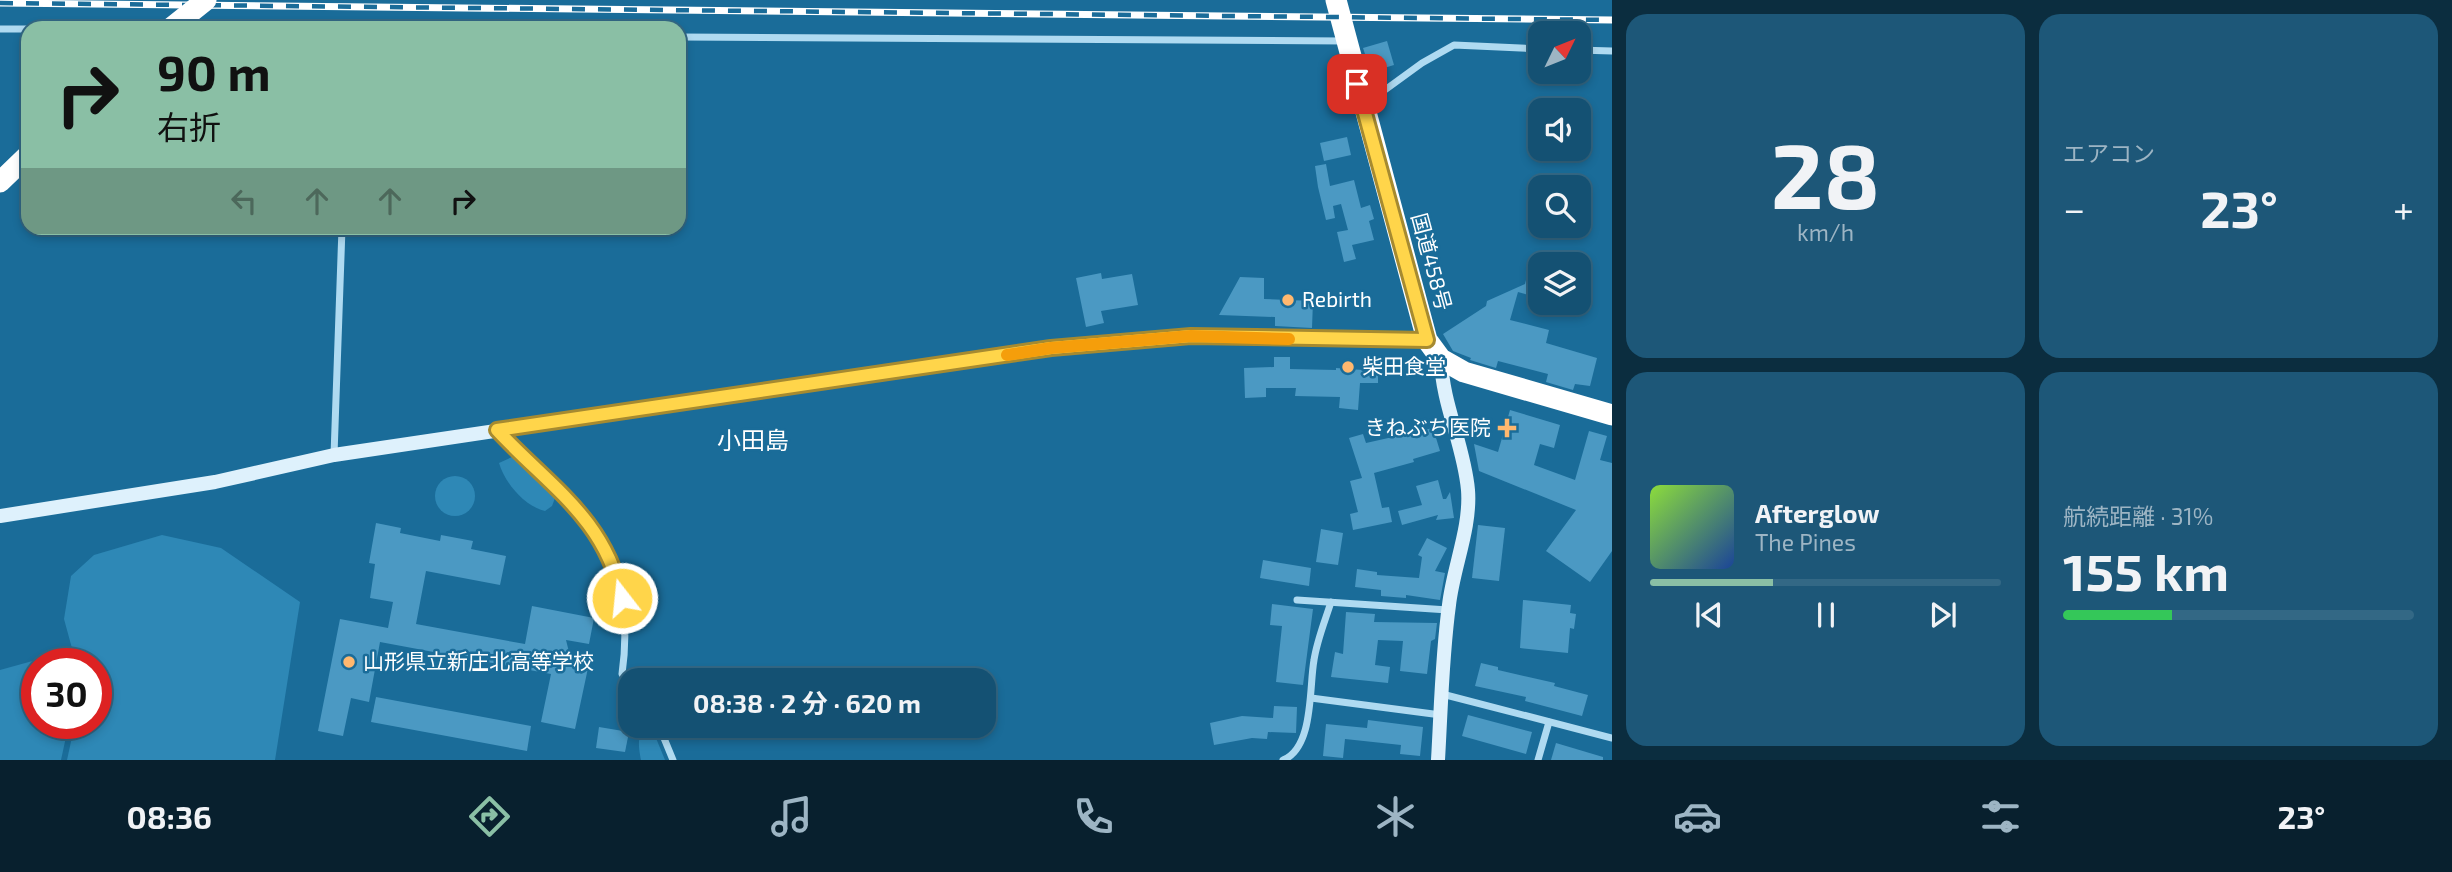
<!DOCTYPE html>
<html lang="ja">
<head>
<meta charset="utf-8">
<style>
	body { margin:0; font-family:"Exo 2","Noto Sans JP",sans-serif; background:#1d5778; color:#f1f3f6; height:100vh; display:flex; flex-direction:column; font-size:26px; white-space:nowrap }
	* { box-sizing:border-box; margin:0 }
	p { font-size:23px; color:#9db5c4 }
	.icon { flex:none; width:38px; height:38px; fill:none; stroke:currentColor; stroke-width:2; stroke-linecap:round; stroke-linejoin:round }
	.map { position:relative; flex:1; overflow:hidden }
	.panel { display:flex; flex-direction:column; gap:14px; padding:14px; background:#0b2d3f; width:840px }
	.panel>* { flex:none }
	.top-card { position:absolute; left:21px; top:21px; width:665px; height:214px; border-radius:21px; box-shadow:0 4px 10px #0003,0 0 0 2px #336885; background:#8abfa5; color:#111; overflow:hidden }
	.needle { width:46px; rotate:47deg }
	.buttons { position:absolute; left:1528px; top:21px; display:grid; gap:14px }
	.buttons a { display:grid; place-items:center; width:63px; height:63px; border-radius:14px; background:#145173; box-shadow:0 4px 10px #0003,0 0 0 2px #336885; font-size:35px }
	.speed { position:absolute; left:21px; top:648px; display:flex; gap:14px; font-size:35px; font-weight:700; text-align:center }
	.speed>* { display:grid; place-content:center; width:91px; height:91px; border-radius:50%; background:#145173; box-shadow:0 4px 10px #0003,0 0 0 2px #336885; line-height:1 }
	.speed .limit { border:10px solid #d22; background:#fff; color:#111 }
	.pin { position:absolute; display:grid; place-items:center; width:60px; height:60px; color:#fff; margin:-30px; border-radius:14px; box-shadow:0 4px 10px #0006 }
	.me { position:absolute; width:77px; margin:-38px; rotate:344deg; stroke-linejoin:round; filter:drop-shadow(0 0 5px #0008) }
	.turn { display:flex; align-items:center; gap:24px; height:147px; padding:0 21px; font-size:32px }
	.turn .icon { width:91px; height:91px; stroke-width:2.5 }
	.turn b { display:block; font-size:49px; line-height:60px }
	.lanes { display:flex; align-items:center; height:66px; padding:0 21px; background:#0003; justify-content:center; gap:35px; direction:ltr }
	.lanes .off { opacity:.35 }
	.big { font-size:52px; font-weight:700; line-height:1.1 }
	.panel .widget { flex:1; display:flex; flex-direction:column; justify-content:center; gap:10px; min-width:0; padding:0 24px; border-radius:21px; background:#1d5778 }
	.panel .dial { align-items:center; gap:0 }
	.dial b { font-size:91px; line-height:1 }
	.song { display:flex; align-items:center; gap:21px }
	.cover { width:84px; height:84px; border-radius:10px; background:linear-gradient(135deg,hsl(90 70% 55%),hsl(220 70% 35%)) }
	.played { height:7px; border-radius:4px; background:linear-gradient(90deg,#8abfa5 35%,#336885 35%) }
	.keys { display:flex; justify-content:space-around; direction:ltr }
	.heat { display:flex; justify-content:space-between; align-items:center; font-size:38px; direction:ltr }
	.charge { height:10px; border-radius:5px; background:linear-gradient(90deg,#34c759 31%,#336885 0) }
	.panel .tiles { flex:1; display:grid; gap:14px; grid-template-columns:repeat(2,1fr) }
	.trip { position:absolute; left:618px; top:668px; width:378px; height:70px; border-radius:21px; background:#145173; box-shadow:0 4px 10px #0003,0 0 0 2px #336885; font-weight:700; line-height:70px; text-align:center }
	.dock { display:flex; height:112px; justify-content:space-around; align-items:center; background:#08202e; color:#9db5c4 }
	.dock .icon { width:49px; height:49px }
	.dock .active { color:#8abfa5 }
	.dock b { font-size:32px; color:#f1f3f6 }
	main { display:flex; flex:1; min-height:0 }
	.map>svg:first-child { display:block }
	.green { fill:#2e88b6 }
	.building { fill:#4b99c3 }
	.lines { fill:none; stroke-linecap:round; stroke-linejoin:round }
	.street { stroke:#afdaf1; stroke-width:7 }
	.secondary { stroke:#def1fc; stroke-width:14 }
	.highway { stroke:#fff; stroke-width:21 }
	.rail-casing { stroke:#fff; stroke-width:7 }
	.rail { stroke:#1a6c99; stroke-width:4.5; stroke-dasharray:13; stroke-linecap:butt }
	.highway-bridge { stroke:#fff; stroke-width:21 }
	.route-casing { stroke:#a68a30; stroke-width:18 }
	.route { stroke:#ffd54a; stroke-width:12 }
	.slow { stroke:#f59e0b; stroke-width:12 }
	.poi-dot { fill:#ffb86f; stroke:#1a6c99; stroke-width:2.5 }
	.labels { text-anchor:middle; stroke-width:5; stroke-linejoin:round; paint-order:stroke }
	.street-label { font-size:21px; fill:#fff; stroke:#1a6c99 }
	.poi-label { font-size:21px; fill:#fff; stroke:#1a6c99; text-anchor:start }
	.quarter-label { font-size:24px; fill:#fff; stroke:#1a6c99 }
</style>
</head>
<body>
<main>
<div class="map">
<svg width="1612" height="760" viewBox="0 0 1612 760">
	<rect width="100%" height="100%" fill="#1a6c99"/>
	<g class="green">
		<path d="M512,457l40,33 3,8 -3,8 -7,5c-21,-5 -40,-28 -46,-48z"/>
		<circle cx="455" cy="496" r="20"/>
		<polygon points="162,535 221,548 300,602 275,760 67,760 75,723 96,723 96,663 76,663 64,619 71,576 94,555"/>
		<polygon points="65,652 69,663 37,663 37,723 69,723 61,760 0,760 0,670"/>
		<path d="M646,726h5l14,34h-24c-2,-12 -5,-25 5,-34z"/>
	</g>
	<g class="building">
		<polygon points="1387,41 1394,65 1371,72 1363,48"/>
		<polygon points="1347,137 1351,155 1324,161 1320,143"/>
		<polygon points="1326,164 1330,186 1354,180 1361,208 1370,205 1374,219 1369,221 1374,240 1352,245 1356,259 1344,262 1337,232 1348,230 1341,204 1333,206 1335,218 1326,220 1318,187 1315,166"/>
		<polygon points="1101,273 1102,279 1132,274 1138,305 1101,311 1104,323 1086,327 1076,278"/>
		<polygon points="1527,276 1540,279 1540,298 1518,292 1510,320 1549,330 1546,343 1597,358 1590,386 1575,384 1573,390 1546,382 1548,374 1498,361 1496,368 1470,360 1471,358 1453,351 1443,334 1486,306 1487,301 1525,284"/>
		<polygon points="1240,277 1264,278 1264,299 1313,301 1312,328 1275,326 1275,317 1219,315"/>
		<polygon points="1274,357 1290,357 1290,369 1336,370 1336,368 1363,370 1363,359 1378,359 1378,383 1360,383 1358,410 1339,408 1340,397 1295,396 1296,388 1266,388 1266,397 1245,398 1244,368 1274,367"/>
		<polygon points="1510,410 1560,425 1554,448 1540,444 1534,465 1575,480 1589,431 1607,436 1600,460 1612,463 1612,551 1590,582 1546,551 1576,510 1479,471 1474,444 1498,452"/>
		<polygon points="1433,428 1440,451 1413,459 1414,462 1374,473 1382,508 1389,507 1392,522 1353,530 1350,514 1358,512 1350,481 1362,478 1349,438 1363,434 1366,443"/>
		<polygon points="1438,480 1443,499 1446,499 1450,492 1454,518 1436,520 1438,515 1402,525 1398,511 1422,505 1416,486"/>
		<polygon points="376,523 401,528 400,533 440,541 441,535 473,541 471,549 506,556 500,585 426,571 416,624 525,644 532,606 594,618 589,644 566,640 572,664 588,668 575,729 541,722 551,674 380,642 369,702 351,698 343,736 318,731 340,619 388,628 393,602 370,598 375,564 369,563"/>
		<polygon points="1478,525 1505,528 1499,581 1472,578"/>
		<polygon points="1321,529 1343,533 1338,565 1316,562"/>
		<polygon points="1427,538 1447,548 1435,571 1445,573 1440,600 1406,595 1406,598 1381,596 1381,590 1355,587 1357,569 1377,572 1377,575 1419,578 1422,557 1418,555"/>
		<polygon points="1263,560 1311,568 1309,586 1260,578"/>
		<polygon points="1523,600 1571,605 1570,613 1576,614 1574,629 1570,628 1568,653 1520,648"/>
		<polygon points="1272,604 1313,609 1303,685 1276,682 1282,626 1270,625"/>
		<polygon points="1346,612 1375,614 1374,622 1437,623 1435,639 1431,641 1427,674 1400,671 1403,641 1378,640 1375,665 1390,667 1388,683 1331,677 1335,652 1343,654"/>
		<polygon points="1481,663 1498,667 1498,670 1555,683 1554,686 1588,695 1582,716 1525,701 1526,697 1475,686"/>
		<polygon points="376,697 531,726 527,751 371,722"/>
		<polygon points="1274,706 1297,707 1296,733 1268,732 1267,739 1252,738 1214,745 1210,723 1242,716 1273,718"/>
		<polygon points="1468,715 1532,732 1526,754 1462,736"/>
		<polygon points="1368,720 1423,727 1420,756 1400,754 1401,745 1345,739 1343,758 1323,756 1326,724 1367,728"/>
		<polygon points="599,727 629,732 625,752 596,748"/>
		<polygon points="1556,743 1603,757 1603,760 1551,760"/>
	</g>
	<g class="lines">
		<g class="street">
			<polyline points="0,29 28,29"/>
			<polyline points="679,37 1345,41"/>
			<polyline points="1578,50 1612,51"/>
			<polyline points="1367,103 1422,63 1454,45 1540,49"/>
			<path d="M498,430c16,18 33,32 50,48 61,57 86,112 74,196l8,10"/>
			<polyline points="334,455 342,228"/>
			<polyline points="1297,600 1448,610"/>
			<polyline points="1442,694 1612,738"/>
			<polyline points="1311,698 1441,715"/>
			<polyline points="659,726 673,760"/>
			<path d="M1283,760c31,-12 26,-73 31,-100 3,-20 11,-39 17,-58"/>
			<polyline points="1538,760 1549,722"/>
		</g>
		<g class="secondary">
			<polyline points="0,516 215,482 334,455 1051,348 1191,336 1427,340"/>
			<path d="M1438,760c3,-51 4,-104 11,-155 4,-37 22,-77 19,-115 -4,-45 -26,-86 -27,-131"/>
		</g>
		<g class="highway">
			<polyline points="1336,0 1427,340 1441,359 1464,372 1612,415"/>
			<polyline points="0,182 28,155"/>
		</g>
		<g class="rail-casing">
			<polyline id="rail" points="0,3 1612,20"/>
		</g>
		<use href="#rail" class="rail"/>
		<polyline class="highway-bridge" points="171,28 206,0"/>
	</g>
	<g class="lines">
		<g class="route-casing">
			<path id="route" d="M622,598c-17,-80 -73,-112 -125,-168l554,-82 140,-12 236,4 -70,-256"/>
		</g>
		<use href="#route" class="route"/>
		<polyline class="slow" points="1007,355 1051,348 1191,336 1289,339"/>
	</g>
	<g class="poi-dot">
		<circle cx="1288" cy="300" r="7"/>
		<circle cx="1348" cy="367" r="7"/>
		<path d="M1503.5 417.5h7v7h7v7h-7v7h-7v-7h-7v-7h7z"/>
		<circle cx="349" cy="662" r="7"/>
	</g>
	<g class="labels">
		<g class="street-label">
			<text transform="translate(1431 262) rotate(75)" y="7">国道458号</text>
		</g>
		<g class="poi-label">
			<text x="1302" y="307">Rebirth</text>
			<text x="1362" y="374">柴田食堂</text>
			<text x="1491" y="435" text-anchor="end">きねぶち医院</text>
			<text x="363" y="669">山形県立新庄北高等学校</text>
		</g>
		<g class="quarter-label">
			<text x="753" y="449">小田島</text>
		</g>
	</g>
</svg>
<div class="buttons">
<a><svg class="needle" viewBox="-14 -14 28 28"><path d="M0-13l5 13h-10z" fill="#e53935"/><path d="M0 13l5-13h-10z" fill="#9db5c4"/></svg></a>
<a><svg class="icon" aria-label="sound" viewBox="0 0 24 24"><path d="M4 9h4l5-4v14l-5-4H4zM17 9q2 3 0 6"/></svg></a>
<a><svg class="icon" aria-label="search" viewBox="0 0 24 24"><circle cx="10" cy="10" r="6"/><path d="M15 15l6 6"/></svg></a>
<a><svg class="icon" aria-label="layers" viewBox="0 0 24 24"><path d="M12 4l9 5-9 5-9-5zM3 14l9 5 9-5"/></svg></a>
</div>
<div class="speed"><div class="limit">30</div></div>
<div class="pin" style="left:1357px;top:84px;background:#d93025"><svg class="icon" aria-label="arrive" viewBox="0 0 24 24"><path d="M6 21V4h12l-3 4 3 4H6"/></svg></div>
<svg class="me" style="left:622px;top:598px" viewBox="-20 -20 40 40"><circle r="17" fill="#ffd54a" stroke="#fff" stroke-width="3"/><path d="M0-11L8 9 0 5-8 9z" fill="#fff"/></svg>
<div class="trip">08:38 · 2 分 · 620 m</div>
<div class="top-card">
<div class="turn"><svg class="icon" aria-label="right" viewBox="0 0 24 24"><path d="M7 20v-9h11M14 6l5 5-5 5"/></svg><div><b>90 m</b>右折</div></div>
<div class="lanes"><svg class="icon off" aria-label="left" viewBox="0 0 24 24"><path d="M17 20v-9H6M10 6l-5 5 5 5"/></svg><svg class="icon off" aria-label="ahead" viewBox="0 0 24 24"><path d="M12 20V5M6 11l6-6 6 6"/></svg><svg class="icon off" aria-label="ahead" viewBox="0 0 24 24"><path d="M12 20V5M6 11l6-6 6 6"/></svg><svg class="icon" aria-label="right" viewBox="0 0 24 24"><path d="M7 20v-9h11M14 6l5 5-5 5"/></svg></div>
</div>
</div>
<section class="panel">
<div class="tiles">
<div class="widget dial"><b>28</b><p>km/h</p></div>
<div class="widget"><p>エアコン</p>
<div class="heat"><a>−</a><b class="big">23°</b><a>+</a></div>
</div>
<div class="widget">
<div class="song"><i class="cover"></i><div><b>Afterglow</b><p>The Pines</p></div></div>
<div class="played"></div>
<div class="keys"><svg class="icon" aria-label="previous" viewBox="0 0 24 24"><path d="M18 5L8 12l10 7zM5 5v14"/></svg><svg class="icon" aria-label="pause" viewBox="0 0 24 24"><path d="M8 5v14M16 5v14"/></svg><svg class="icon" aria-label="next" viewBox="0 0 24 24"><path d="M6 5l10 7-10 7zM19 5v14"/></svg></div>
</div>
<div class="widget"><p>航続距離 · 31%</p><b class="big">155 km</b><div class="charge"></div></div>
</div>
</section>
</main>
<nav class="dock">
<b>08:36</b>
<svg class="icon active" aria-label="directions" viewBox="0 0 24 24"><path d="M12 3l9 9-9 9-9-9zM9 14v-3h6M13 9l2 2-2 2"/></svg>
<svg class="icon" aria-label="music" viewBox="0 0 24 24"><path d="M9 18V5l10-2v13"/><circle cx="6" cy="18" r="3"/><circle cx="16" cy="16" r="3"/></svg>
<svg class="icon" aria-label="phone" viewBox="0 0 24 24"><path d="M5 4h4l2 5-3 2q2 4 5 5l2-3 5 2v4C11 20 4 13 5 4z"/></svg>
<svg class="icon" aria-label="climate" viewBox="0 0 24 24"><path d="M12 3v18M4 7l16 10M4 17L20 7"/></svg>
<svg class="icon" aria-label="car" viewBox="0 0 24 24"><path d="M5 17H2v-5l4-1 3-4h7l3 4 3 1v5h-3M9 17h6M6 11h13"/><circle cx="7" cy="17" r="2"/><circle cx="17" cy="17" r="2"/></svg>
<svg class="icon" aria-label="filters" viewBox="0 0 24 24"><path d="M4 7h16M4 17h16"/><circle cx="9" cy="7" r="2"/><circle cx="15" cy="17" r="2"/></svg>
<b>23°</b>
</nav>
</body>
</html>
